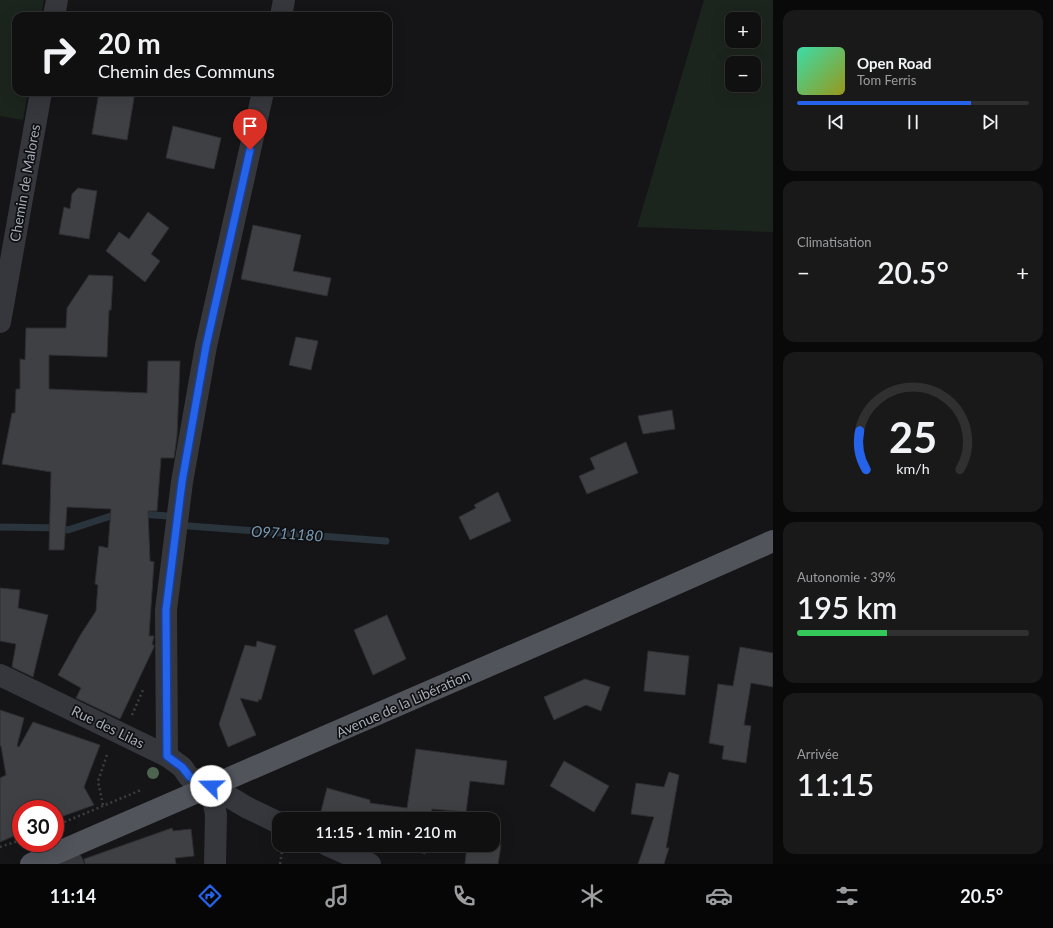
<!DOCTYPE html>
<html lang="fr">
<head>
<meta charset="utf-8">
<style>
	body { margin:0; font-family:Lato,sans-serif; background:#19191a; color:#f1f3f6; height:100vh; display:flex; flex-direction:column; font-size:15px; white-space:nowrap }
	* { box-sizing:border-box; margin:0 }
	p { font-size:13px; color:#9c9d9f }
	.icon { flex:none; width:22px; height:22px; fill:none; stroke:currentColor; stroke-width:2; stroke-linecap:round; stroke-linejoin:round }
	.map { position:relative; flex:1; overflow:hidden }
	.sheet { display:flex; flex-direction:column; gap:10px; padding:10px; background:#090909; width:280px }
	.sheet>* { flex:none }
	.hud { position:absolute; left:12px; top:12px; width:380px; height:84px; border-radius:12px; box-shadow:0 4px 16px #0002,0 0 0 1px #303031; background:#101011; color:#f1f3f6; overflow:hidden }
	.buttons { position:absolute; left:725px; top:12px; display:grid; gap:8px }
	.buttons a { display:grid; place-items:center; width:36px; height:36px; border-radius:8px; background:#101011; box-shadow:0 4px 16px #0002,0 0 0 1px #303031; font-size:20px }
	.speed { position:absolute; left:12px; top:800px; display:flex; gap:8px; font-size:20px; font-weight:700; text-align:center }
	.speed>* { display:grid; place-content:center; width:52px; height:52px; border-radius:50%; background:#101011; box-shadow:0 4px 16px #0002,0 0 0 1px #303031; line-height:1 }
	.speed .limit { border:6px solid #d22; background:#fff; color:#111 }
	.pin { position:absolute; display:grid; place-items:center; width:34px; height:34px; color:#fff; margin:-41px -17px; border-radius:50% 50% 50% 0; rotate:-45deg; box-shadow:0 0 4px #0007 }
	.pin .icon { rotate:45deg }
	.me { position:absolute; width:44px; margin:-22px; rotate:292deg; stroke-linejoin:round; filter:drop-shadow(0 0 3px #0008) }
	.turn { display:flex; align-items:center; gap:14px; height:84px; padding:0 20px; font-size:18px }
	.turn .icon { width:52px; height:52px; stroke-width:2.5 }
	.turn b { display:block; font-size:28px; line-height:34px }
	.big { font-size:30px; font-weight:600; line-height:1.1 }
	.sheet .card { flex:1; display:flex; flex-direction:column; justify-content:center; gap:6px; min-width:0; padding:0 14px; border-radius:12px; background:#19191a }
	.sheet .dial { align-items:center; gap:0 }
	.dial svg { height:104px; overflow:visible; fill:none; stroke:#303031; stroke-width:7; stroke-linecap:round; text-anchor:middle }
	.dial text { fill:#f1f3f6; stroke:none }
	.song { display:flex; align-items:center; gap:12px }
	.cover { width:48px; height:48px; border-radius:6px; background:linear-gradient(135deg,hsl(160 70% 55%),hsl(60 70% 35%)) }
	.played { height:4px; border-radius:2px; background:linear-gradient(90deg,#2563eb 75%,#303031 75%) }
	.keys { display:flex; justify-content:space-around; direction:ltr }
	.heat { display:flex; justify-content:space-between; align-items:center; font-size:22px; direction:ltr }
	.charge { height:6px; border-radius:3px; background:linear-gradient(90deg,#34c759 39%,#303031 0) }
	.trip { position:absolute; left:272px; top:812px; width:228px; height:40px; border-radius:12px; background:#101011; box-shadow:0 4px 16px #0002,0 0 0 1px #303031; font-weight:600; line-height:40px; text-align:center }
	.dock { display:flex; height:64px; justify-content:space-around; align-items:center; background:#060607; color:#9c9d9f }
	.dock .icon { width:28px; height:28px }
	.dock .selected { color:#2563eb }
	.dock b { font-size:18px; color:#f1f3f6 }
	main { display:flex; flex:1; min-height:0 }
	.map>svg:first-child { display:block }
	.green { fill:#1c251d; fill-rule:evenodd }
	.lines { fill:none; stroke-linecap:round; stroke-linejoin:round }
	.stream { stroke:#2a343c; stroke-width:7 }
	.building { fill:#3e4044; stroke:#2f2f33 }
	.path { stroke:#3b3e43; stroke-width:2.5; stroke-dasharray:2 3; stroke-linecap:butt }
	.minor { stroke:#35373c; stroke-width:22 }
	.major { stroke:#51545b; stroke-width:22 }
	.tree { fill:#4d644f }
	.route-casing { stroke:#184099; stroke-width:10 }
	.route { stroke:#2563eb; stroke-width:7 }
	.labels { text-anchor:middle; stroke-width:3.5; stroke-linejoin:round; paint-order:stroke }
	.street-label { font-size:14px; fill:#a5acb8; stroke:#101012 }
	.water-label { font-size:15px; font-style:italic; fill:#799cb6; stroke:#101012 }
</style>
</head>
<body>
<main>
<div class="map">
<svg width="773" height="864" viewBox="0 0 773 864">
	<rect width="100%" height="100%" fill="#151517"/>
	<g class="green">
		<polygon points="0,0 44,0 41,16 16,16 16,92 28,92 23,120 0,116"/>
		<path d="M704,0h69v232l-136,-5zM732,19h22v22h-22zM732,63h22v22h-22z"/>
	</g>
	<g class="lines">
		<g class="stream">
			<polyline points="140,514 168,516"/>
			<polyline points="189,526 386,541"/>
			<polyline points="0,527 62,528 68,530 120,513"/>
		</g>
	</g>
	<g class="building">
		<polygon points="99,92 135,92 127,140 92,134"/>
		<polygon points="173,126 221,138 214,169 166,158"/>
		<polygon points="78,188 97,191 89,239 59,234 64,207 70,209 72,194"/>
		<polygon points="148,212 169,228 151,254 160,261 145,282 106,251 119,232 129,239"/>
		<polygon points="253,225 301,235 293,271 331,278 327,296 241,279"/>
		<polygon points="89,275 113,276 111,310 109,310 107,357 49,355 49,389 147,393 148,361 180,361 177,436 174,458 161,458 157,511 148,511 150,561 154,562 149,636 154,636 152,645 154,645 154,647 120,719 76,698 81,688 58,675 81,634 96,611 98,585 95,584 99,546 108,548 111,509 67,507 64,550 49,550 51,472 2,464 12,413 15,413 16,389 20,389 20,359 25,360 26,328 66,328 67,308"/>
		<polygon points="296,337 318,341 311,370 289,365"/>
		<polygon points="672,410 675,429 643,434 638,416"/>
		<polygon points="626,442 638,473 587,494 579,476 595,469 590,458"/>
		<polygon points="498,492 511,521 470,540 459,517 476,508 474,505"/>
		<polygon points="0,588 20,590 18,608 48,615 33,677 12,667 16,644 0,641"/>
		<polygon points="387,615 406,659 373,675 354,630"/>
		<polygon points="257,641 276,646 261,700 259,699 258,702 240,698 256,735 228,747 219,724 245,645 256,647"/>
		<polygon points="740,647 773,653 773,687 751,683 744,725 751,726 746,763 722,759 724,746 709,743 718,684 733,686"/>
		<polygon points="648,651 689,656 685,695 644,691"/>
		<polygon points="585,679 610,687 601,711 586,705 554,720 544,697"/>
		<polygon points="0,710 24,718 17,746 19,747 33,722 100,745 84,787 94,805 55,819 55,809 21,809 21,833 0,842 0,778 6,775 1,746 0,746"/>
		<polygon points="416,749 507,761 504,785 470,781 466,812 432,809 430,819 319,819 327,788 370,800 370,803 407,808"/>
		<polygon points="564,761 609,786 594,812 550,786"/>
		<polygon points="669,772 679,775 666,848 669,848 664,864 638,864 654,817 631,814 636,783 664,787"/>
		<polygon points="172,828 173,831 191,829 194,856 175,858 176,864 85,864 84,859"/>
		<polygon points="401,845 426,845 425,854"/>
		<polygon points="467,845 501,845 498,864 465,864"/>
	</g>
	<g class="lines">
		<g class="path">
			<polyline points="132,715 143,690"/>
			<polyline points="103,805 98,781 108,752"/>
			<polyline points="55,826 141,790"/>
			<polyline points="0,847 21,840"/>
			<polyline points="280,864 283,845"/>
		</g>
		<g class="minor">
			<polyline points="54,16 57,0"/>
			<polyline points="281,16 284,0"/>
			<polyline points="0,322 41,92"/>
			<polyline points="0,675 167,756 182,767 189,777 211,786 246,807 279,823"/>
			<polyline points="167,756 166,610 182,482 206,346 263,92"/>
			<polyline points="211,786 216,815 215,864"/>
			<polyline points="327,845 370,864"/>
			<polyline points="64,850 73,864"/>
		</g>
		<polyline class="major" points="31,864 576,628 773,541"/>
	</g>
	<circle class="tree" cx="153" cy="773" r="6"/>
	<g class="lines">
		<g class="route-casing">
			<polyline id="route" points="211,786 190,777 182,767 167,756 166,610 182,482 206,346 250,150"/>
		</g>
		<use href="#route" class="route"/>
	</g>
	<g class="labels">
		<g class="street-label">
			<text transform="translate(25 183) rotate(-80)" y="5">Chemin de Malores</text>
			<text transform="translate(403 704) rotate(-24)" y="5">Avenue de la Libération</text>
			<text transform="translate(108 727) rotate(26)" y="5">Rue des Lilas</text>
		</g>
		<g class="water-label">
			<text transform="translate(287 534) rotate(4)" y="5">O9711180</text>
		</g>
	</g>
</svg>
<div class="buttons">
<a>+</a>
<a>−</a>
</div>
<div class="speed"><div class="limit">30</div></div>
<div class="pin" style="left:250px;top:150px;background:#d93025"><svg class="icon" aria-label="arrive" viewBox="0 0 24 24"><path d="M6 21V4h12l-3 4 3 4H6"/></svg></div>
<svg class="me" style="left:211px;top:786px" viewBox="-20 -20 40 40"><circle r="19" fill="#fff"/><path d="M0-13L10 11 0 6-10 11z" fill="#2563eb"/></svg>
<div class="trip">11:15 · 1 min · 210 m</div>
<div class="hud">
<div class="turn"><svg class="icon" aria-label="right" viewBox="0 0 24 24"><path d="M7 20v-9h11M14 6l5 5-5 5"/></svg><div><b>20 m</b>Chemin des Communs</div></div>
</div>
</div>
<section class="sheet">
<div class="card">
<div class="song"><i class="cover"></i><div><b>Open Road</b><p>Tom Ferris</p></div></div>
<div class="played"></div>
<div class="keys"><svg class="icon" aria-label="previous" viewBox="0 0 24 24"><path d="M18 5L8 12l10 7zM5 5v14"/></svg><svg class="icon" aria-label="pause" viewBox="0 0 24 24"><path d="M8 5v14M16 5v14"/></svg><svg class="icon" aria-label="next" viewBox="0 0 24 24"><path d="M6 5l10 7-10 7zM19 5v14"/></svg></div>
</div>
<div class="card"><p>Climatisation</p>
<div class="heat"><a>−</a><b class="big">20.5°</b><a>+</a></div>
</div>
<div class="card dial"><svg viewBox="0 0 100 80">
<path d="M14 69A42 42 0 1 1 86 69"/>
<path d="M14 69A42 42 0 0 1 9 39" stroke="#2563eb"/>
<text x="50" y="56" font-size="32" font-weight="700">25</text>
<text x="50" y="72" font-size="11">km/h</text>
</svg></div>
<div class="card"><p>Autonomie · 39%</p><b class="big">195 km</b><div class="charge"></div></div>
<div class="card"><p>Arrivée</p><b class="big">11:15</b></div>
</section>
</main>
<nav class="dock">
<b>11:14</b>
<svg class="icon selected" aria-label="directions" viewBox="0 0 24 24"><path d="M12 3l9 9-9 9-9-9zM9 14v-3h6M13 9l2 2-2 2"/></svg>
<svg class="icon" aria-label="music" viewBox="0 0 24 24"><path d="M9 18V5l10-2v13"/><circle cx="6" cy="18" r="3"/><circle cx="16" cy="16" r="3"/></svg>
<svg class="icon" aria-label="phone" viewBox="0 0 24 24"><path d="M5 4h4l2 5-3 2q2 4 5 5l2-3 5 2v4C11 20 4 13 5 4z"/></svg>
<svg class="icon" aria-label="climate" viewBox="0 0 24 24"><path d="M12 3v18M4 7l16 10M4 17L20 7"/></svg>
<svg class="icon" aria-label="car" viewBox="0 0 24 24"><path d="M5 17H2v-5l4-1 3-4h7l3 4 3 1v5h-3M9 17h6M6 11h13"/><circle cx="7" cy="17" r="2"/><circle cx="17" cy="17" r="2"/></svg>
<svg class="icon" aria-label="filters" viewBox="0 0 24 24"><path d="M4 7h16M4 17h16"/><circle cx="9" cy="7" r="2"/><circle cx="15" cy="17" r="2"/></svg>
<b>20.5°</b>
</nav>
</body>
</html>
